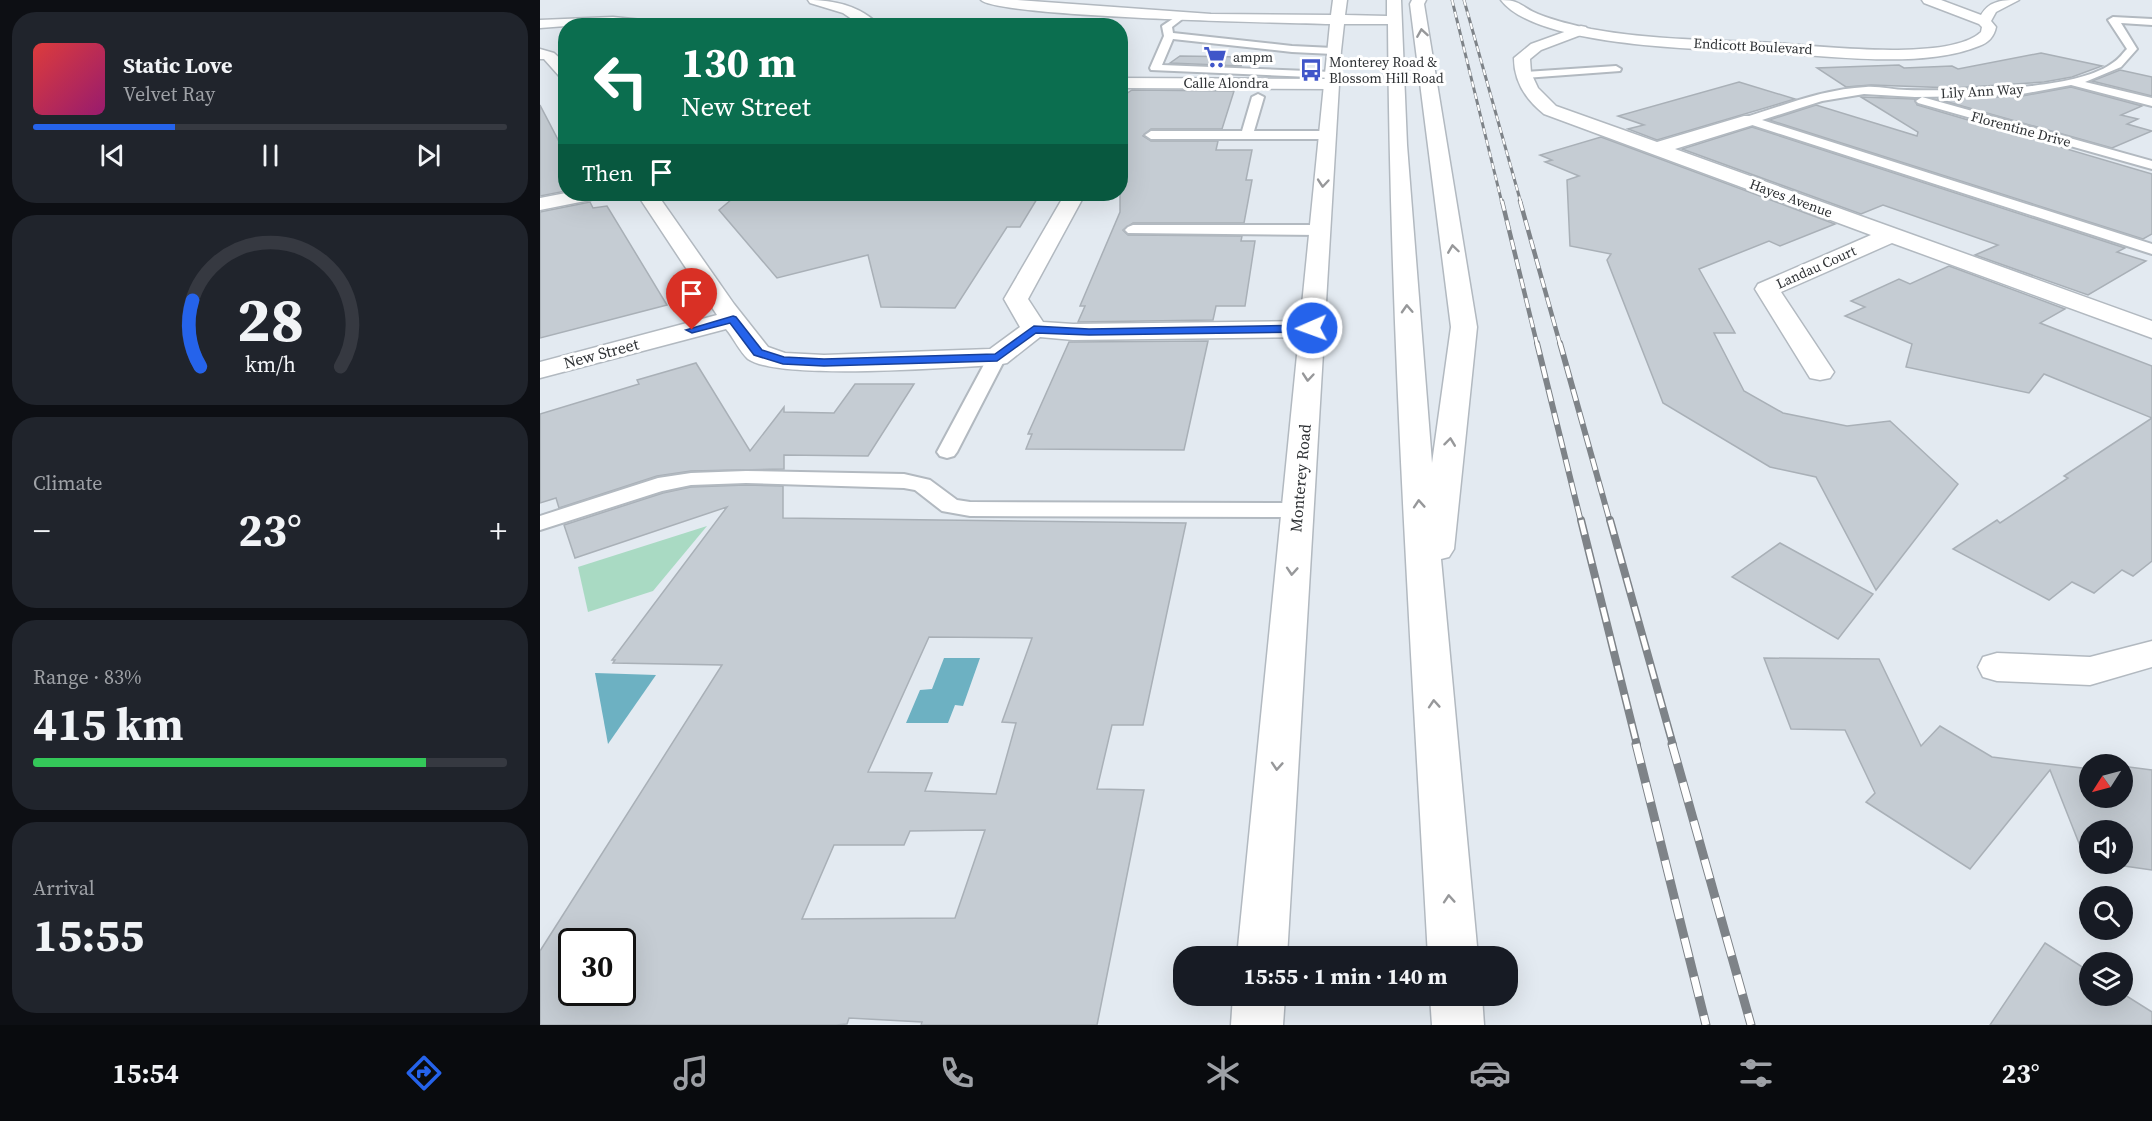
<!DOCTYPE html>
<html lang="en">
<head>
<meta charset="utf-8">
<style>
	body { margin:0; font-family:"Source Serif 4",serif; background:#20242c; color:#f1f3f6; height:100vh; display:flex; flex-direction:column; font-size:22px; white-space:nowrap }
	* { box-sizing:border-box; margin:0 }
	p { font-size:20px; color:#9ea1a6 }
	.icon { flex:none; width:33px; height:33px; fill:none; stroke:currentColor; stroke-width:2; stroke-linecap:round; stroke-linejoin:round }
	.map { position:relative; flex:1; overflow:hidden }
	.sheet { display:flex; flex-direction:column; gap:12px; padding:12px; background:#0d0f14; width:540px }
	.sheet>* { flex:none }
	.top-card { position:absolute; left:18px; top:18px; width:570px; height:183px; border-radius:24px; box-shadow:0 6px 24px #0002; background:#0b6e4f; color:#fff; overflow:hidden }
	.needle { width:39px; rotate:234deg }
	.buttons { position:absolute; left:1539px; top:754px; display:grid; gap:12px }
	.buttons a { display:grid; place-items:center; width:54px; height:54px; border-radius:50%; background:#171b24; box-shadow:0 6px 24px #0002; font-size:30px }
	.speed { position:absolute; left:18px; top:928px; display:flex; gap:12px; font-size:30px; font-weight:700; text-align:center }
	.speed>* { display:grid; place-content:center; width:78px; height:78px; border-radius:50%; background:#171b24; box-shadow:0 6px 24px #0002; line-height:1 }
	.speed .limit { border:3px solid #111; border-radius:9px; background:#fff; color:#111 }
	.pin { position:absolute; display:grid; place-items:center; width:51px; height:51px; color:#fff; margin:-62px -26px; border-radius:50% 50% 50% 0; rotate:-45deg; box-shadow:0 0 6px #0007 }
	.pin .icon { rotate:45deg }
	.me { position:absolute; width:66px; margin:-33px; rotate:268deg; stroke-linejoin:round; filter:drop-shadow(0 0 4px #0008) }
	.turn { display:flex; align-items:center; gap:21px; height:126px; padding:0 24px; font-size:27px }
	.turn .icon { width:78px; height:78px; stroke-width:2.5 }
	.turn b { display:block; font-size:42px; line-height:51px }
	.then { display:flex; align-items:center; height:57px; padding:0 24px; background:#0003; gap:12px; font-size:22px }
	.big { font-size:45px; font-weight:700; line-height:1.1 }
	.sheet .widget { flex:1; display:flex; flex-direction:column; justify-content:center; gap:9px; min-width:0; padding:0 21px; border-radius:24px; background:#20242c }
	.sheet .dial { align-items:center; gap:0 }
	.dial svg { height:156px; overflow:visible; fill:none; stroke:#363941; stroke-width:7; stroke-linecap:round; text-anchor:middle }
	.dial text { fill:#f1f3f6; stroke:none }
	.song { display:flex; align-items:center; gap:18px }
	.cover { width:72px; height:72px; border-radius:9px; background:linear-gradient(135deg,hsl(0 70% 55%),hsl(320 70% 35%)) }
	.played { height:6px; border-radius:3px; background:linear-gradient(90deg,#2563eb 30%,#363941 30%) }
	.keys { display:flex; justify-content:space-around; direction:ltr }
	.heat { display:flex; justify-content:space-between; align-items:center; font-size:33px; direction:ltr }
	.charge { height:9px; border-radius:4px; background:linear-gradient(90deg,#34c759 83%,#363941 0) }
	.trip { position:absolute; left:633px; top:946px; width:345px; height:60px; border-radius:24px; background:#171b24; box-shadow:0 6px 24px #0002; font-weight:700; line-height:60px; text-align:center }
	.tab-bar { display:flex; height:96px; justify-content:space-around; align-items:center; background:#090b0e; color:#9ea1a6 }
	.tab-bar .icon { width:42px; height:42px }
	.tab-bar .on { color:#2563eb }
	.tab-bar b { font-size:27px; color:#f1f3f6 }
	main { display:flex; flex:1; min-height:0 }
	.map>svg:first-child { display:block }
	.green { fill:#a9dac3 }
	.water { fill:#6db1c2 }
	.building { fill:#c5ccd3; stroke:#a9b0b7; stroke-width:1.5; fill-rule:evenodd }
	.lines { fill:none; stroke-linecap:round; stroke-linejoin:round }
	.service-casing { stroke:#b2b9c0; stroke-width:4 }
	.minor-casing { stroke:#b2b9c0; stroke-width:3 }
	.secondary-casing { stroke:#b2b9c0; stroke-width:3 }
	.primary-casing { stroke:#b2b9c0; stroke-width:3 }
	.service { fill:#fff; fill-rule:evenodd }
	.minor { fill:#fff; fill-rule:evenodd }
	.secondary { fill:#fff; fill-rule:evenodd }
	.primary { fill:#fff; fill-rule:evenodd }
	.rail-far4-casing { stroke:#7e8388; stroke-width:3 }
	.rail-far3-casing { stroke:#7e8388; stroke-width:4.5 }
	.rail-far2-casing { stroke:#7e8388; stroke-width:6 }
	.rail-far1-casing { stroke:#7e8388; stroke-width:8 }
	.rail-casing { stroke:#7e8388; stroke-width:9 }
	.rail-far4 { stroke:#fff; stroke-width:2; stroke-dasharray:6; stroke-linecap:butt }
	.rail-far3 { stroke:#fff; stroke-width:3; stroke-dasharray:10; stroke-linecap:butt }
	.rail-far2 { stroke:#fff; stroke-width:4; stroke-dasharray:12; stroke-linecap:butt }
	.rail-far1 { stroke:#fff; stroke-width:5; stroke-dasharray:15; stroke-linecap:butt }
	.rail { stroke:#fff; stroke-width:7; stroke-dasharray:20; stroke-linecap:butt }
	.oneway { stroke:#97989a }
	.route { fill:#2563eb; stroke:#184099; stroke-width:1.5 }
	.labels { text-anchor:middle; stroke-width:6; stroke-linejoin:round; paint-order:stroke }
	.far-street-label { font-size:14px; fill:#2f3235; stroke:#fff }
	.far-poi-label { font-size:14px; fill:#2f3235; stroke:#fff; text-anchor:start }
	.street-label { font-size:16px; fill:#2f3235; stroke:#fff }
</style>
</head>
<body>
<main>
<section class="sheet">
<div class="widget">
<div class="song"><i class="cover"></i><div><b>Static Love</b><p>Velvet Ray</p></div></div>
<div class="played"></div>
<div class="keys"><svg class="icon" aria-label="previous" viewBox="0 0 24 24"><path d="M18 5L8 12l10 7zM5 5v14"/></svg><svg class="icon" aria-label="pause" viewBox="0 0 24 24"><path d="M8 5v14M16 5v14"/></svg><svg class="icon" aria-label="next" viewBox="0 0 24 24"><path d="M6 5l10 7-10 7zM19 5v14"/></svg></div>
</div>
<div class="widget dial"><svg viewBox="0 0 100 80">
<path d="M14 69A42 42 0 1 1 86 69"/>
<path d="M14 69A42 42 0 0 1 10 35" stroke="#2563eb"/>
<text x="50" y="56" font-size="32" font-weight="700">28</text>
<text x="50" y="72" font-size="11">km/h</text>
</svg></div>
<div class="widget"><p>Climate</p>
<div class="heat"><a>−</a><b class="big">23°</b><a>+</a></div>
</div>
<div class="widget"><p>Range · 83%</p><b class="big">415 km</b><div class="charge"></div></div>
<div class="widget"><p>Arrival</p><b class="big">15:55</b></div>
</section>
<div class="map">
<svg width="1612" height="1025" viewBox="0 0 1612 1025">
	<rect width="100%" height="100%" fill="#e3eaf1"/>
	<polygon class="green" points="167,526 113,591 48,612 38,567"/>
	<g class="water">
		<polygon points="404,658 440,658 423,706 415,705 408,723 366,723 380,690 392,689"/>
		<polygon points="55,673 116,675 68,744"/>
	</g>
	<g class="building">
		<polygon points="1501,53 1562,66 1532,77 1504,82 1414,88 1331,85 1306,87 1277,68 1359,65 1364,68 1412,66 1418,69"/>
		<polygon points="640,56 704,57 701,66 630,63"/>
		<polygon points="1580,70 1612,77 1612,96 1552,81"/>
		<polygon points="1199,82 1255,99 1117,140 1088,129 1104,125 1078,116"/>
		<polygon points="1531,87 1602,106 1581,115 1598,119 1587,124 1612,131 1572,148 1397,99 1482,96"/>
		<polygon points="592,90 694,91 682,129 611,129 603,136 611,141 678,141 676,150 712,150 706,180 712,180 704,223 593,223 583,230 588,235 702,236 701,241 715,241 705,306 676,306 673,320 538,322 545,306 540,306 580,212 580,98"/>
		<polygon points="1321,97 1375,99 1377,105 1612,174 1612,234 1603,239 1229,120 1276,105 1377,136 1378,132"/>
		<polygon points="0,105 26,155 26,191 0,196"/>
		<polygon points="1212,127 1585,248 1577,252 1606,261 1548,295 1435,255 1458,245 1343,205 1321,214 1142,149"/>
		<polygon points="1061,137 1295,224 1240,246 1229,241 1159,269 1195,333 1174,333 1204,391 1243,413 1307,426 1350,421 1418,484 1336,590 1276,477 1230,467 1123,403 1067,260 1071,254 1030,246 1027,180 1039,176 1005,162 1012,160 1000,155"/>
		<polygon points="198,194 308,195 500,194 480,227 467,227 415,308 341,307 328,255 237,278 179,210"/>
		<polygon points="50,202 53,208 67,206 127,305 0,338 0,212"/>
		<polygon points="1409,266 1525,309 1500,323 1612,366 1612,418 1504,374 1489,393 1366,367 1372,344 1305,316 1325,307 1311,301 1359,279 1370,284"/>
		<polygon points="668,341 644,450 486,449 492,434 488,434 529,342"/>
		<polygon points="156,363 210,451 244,407 244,412 294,413 315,384 374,384 328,456 244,455 244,469 151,471 117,476 19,508 16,498 0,503 0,414 99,384 97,380"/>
		<polygon points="1612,418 1612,561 1593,576 1582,570 1554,593 1532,582 1509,600 1413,549 1457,520 1460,523 1528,478 1524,476"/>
		<path d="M206,485l37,1v32l403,5 -43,202h-31l-15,64 47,1 -47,235h-176l1,-3 -73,-4 -2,6 -11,1h-296v-74l182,-286 -109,-2 2,-3h-3l115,-153 -152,51 -11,-33 99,-32 28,-6zM389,637l103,1 -30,84 14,1 -20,71 -71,-3 7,-18 -64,-1zM445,830l-30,88 -153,1 32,-74h70l6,-14zM32,942h50v51h-50z"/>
		<polygon points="1240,543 1333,594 1298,639 1192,577"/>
		<polygon points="1224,658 1339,659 1381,746 1400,726 1452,757 1550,769 1550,798 1582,798 1582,766 1612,770 1612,870 1570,864 1582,864 1582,831 1550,831 1550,861 1546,861 1510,770 1430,869 1326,802 1335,793 1305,730 1251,729"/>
		<polygon points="1505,943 1550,972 1550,996 1582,996 1582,993 1612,1012 1612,1025 1450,1025"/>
	</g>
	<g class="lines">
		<g class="service-casing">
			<g id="service">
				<polygon points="640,14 645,17 632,27 633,33 752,46 793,48 798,51 793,54 752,52 633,39 622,65 792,72 798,75 792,78 611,70 610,68 624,36 622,26"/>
				<path d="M1573,17l39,2v6l-31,-2 16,26 -16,18 -36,15 67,16v8l-81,-21 -49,9 -38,2 -69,1 -51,-3 -42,7 -60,19 390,124v10l-406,-131 -2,-3 2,-3c39,-12 78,-28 120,-30 13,-1 27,3 41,3 48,1 169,2 207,-28 5,-3 9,-9 13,-13l-19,-29z"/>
				<polygon points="1076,66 1081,69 1080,71 985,78 979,75 985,72"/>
				<polygon points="718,94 724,97 714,131 787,131 793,135 787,139 611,139 605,135 611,131 702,131 712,97"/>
				<polygon points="1382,97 1612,161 1612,169 1378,103 1376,101"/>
				<polygon points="593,225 779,225 787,230 779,235 588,233 585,230 588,227"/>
				<polygon points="457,351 464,353 466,357 417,452 414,456 407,458 400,456 397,452 448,357 450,353"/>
				<polygon points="206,471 364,474 390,480 417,500 430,502 757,503 765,505 768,510 765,515 757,517 430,516 402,511 375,490 364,488 206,483 151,485 122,491 0,530 0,516 118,478 151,473"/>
			</g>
		</g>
		<g class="minor-casing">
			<g id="minor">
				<path d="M268,0c26,0 53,6 72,26h-18l-19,-13 -33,-10z"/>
				<polygon points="73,17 122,22 129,26 26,26 0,28 0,20"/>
				<polygon points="518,21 523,22 525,26 511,26"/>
				<path d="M1041,26l5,1 2,3 -2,3 -45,17 -11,9 1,14 7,15 18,18 101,36 87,-26h12l3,4 -3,4 -81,25 477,172v17l-260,-95 -111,49 53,80 -4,6 -10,2 -10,-2 -55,-89 3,-5 113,-49 -327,-121c-18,-14 -30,-33 -30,-56l17,-14z"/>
				<polygon points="0,49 14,53 26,64 26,79 20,77 4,59 0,59"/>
				<polygon points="580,78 791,79 799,84 791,89 580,88"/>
				<polygon points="26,193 26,194 63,194 60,198 0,210 0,198"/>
				<path d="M97,194h20l77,110 34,43 17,6 39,2 166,-6 30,-22 -16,-28 61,-105h20l-57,105 15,23 30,2 239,-3 9,2 4,6 -4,6 -9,2 -239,3 -33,-3 -33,26 -10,2c-45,2 -218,16 -249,-6 -8,-7 -15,-22 -22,-30l-186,49v-16l177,-47z"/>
				<polygon points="1612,641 1612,667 1550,685 1457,681 1443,677 1438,667 1443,657 1457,653 1550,657"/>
			</g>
		</g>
		<g class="secondary-casing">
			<path id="secondary" d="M961,0c20,0 20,7 37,14 17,7 35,11 53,15 60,11 122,11 183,14 43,3 176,19 207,-11l1,-5 -3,-3 -55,-21 -2,-3h19l40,15c9,-15 22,-15 38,-15l-23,12 -5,9 5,6c-2,10 -8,16 -17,19 -56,23 -144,10 -204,7 -61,-4 -237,-4 -274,-53z"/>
		</g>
		<g class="primary-casing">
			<g id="primary">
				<path d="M441,0h36l194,14 120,1 2,-15h14l-2,15 42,1v-16h14l6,145 25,318 19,-136 -41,-323 2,-4h14l-2,4 53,323 -23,222 -5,8 -8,2 37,398h-50c-17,-311 -38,-622 -40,-933h-44l-3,27 -54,906h-50l93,-933c-44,-1 -331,-7 -349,-24z"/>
				<polygon points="693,996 745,996 743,1025 691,1025"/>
				<polygon points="890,996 942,996 944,1025 892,1025"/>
			</g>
		</g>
		<use href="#service" class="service"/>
		<use href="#minor" class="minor"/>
		<use href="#secondary" class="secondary"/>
		<use href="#primary" class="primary"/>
		<g class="rail-far4-casing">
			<g id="rail-far4">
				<polyline points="912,0 962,203"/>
				<polyline points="924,0 981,203"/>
			</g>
		</g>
		<g class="rail-far3-casing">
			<g id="rail-far3">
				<polyline points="962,201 997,344"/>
				<polyline points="980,201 1020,344"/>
			</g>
		</g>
		<g class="rail-far2-casing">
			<g id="rail-far2">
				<polyline points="997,343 1041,522"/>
				<polyline points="1020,343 1070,522"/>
			</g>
		</g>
		<g class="rail-far1-casing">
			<g id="rail-far1">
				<polyline points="1041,520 1097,745"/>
				<polyline points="1070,520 1133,745"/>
			</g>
		</g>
		<g class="rail-casing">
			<g id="rail">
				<polyline points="1096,744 1166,1025"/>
				<polyline points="1132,744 1211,1025"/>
			</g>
		</g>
		<use href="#rail-far4" class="rail-far4"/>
		<use href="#rail-far3" class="rail-far3"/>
		<use href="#rail-far2" class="rail-far2"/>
		<use href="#rail-far1" class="rail-far1"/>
		<use href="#rail" class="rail"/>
	</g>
	<defs><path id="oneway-chevron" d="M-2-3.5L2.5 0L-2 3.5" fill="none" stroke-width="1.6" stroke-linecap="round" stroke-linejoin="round" transform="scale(1.5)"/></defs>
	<g class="oneway">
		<use href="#oneway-chevron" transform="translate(882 33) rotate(-99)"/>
		<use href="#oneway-chevron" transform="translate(783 183) rotate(95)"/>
		<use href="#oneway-chevron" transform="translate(913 249) rotate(-98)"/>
		<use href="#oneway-chevron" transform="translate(867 309) rotate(-93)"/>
		<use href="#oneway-chevron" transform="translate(768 377) rotate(95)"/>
		<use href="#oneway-chevron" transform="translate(910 442) rotate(-83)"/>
		<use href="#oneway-chevron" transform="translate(879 504) rotate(-94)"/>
		<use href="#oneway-chevron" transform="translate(752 571) rotate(94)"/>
		<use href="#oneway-chevron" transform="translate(894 704) rotate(-94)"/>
		<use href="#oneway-chevron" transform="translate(737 766) rotate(94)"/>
		<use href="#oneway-chevron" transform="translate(909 899) rotate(-94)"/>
	</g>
	<polygon class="route" points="193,316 196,317 222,350 244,357 284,359 455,354 494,326 549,329 772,325 777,328 772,332 549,335 496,333 457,361 284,366 243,364 214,355 190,323 152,333 146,330"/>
	<defs>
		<g id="supermarket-bare" transform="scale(1.8)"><path d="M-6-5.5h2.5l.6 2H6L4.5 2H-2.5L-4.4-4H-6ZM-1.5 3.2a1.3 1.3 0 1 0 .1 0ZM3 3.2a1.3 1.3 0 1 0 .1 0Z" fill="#4056c9" stroke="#fff" stroke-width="2.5" paint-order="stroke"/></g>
		<g id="bus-bare" transform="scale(1.8)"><path d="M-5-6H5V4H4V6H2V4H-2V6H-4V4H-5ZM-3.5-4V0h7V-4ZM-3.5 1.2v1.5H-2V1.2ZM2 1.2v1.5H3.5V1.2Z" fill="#4056c9" stroke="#fff" stroke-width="2.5" paint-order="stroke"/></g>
	</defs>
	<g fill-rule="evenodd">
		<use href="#supermarket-bare" x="675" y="57"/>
		<use href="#bus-bare" x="771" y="70"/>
	</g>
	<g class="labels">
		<g class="far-street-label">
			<text transform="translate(1213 46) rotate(3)" y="5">Endicott Boulevard</text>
			<text x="686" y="88">Calle Alondra</text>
			<text transform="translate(1442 91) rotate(-3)" y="5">Lily Ann Way</text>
			<text transform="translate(1481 129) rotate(15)" y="5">Florentine Drive</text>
			<text transform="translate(1251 198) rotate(20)" y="5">Hayes Avenue</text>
			<text transform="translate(1276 267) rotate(-24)" y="5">Landau Court</text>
		</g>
		<g class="far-poi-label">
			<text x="693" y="62">ampm</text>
			<text x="789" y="67">Monterey Road &amp;<tspan x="789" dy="16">Blossom Hill Road</tspan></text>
		</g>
		<g class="street-label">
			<text transform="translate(61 353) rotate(-15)" y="6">New Street</text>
			<text transform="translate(760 478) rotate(-85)" y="6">Monterey Road</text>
		</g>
	</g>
</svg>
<div class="buttons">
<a><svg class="needle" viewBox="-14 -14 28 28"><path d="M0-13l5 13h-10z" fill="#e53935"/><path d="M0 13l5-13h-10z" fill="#9ea1a6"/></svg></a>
<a><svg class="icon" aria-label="sound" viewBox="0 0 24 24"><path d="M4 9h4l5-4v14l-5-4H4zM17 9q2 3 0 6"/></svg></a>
<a><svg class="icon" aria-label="search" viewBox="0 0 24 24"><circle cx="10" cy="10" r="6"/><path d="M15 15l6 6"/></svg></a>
<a><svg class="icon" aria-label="layers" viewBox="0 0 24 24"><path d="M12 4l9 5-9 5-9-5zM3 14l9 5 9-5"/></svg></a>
</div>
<div class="speed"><div class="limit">30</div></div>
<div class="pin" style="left:152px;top:330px;background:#d93025"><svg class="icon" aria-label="arrive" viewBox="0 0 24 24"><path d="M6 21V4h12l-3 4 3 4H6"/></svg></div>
<svg class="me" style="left:772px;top:328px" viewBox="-20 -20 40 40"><circle r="17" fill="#2563eb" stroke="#fff" stroke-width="3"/><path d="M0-11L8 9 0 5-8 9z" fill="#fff"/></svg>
<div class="trip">15:55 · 1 min · 140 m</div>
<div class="top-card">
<div class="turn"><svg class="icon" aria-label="left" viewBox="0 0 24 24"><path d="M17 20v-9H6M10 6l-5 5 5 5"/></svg><div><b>130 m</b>New Street</div></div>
<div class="then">Then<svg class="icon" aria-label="arrive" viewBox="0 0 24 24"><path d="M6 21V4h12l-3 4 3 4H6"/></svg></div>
</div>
</div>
</main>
<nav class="tab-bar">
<b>15:54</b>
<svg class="icon on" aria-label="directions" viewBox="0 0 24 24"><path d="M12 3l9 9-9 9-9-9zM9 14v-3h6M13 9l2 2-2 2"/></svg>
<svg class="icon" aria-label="music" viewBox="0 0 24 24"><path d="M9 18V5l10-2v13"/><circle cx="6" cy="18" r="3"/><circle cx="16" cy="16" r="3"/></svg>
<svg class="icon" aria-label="phone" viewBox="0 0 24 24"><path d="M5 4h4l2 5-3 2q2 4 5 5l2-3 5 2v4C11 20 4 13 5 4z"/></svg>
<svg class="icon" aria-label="climate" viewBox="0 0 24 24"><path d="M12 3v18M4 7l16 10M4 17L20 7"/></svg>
<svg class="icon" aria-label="car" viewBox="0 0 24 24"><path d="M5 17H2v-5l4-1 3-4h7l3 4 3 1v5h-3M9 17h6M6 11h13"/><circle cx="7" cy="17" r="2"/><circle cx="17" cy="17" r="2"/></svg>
<svg class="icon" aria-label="filters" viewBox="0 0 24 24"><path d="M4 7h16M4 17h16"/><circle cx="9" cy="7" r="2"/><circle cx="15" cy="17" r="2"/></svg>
<b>23°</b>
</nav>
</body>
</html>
